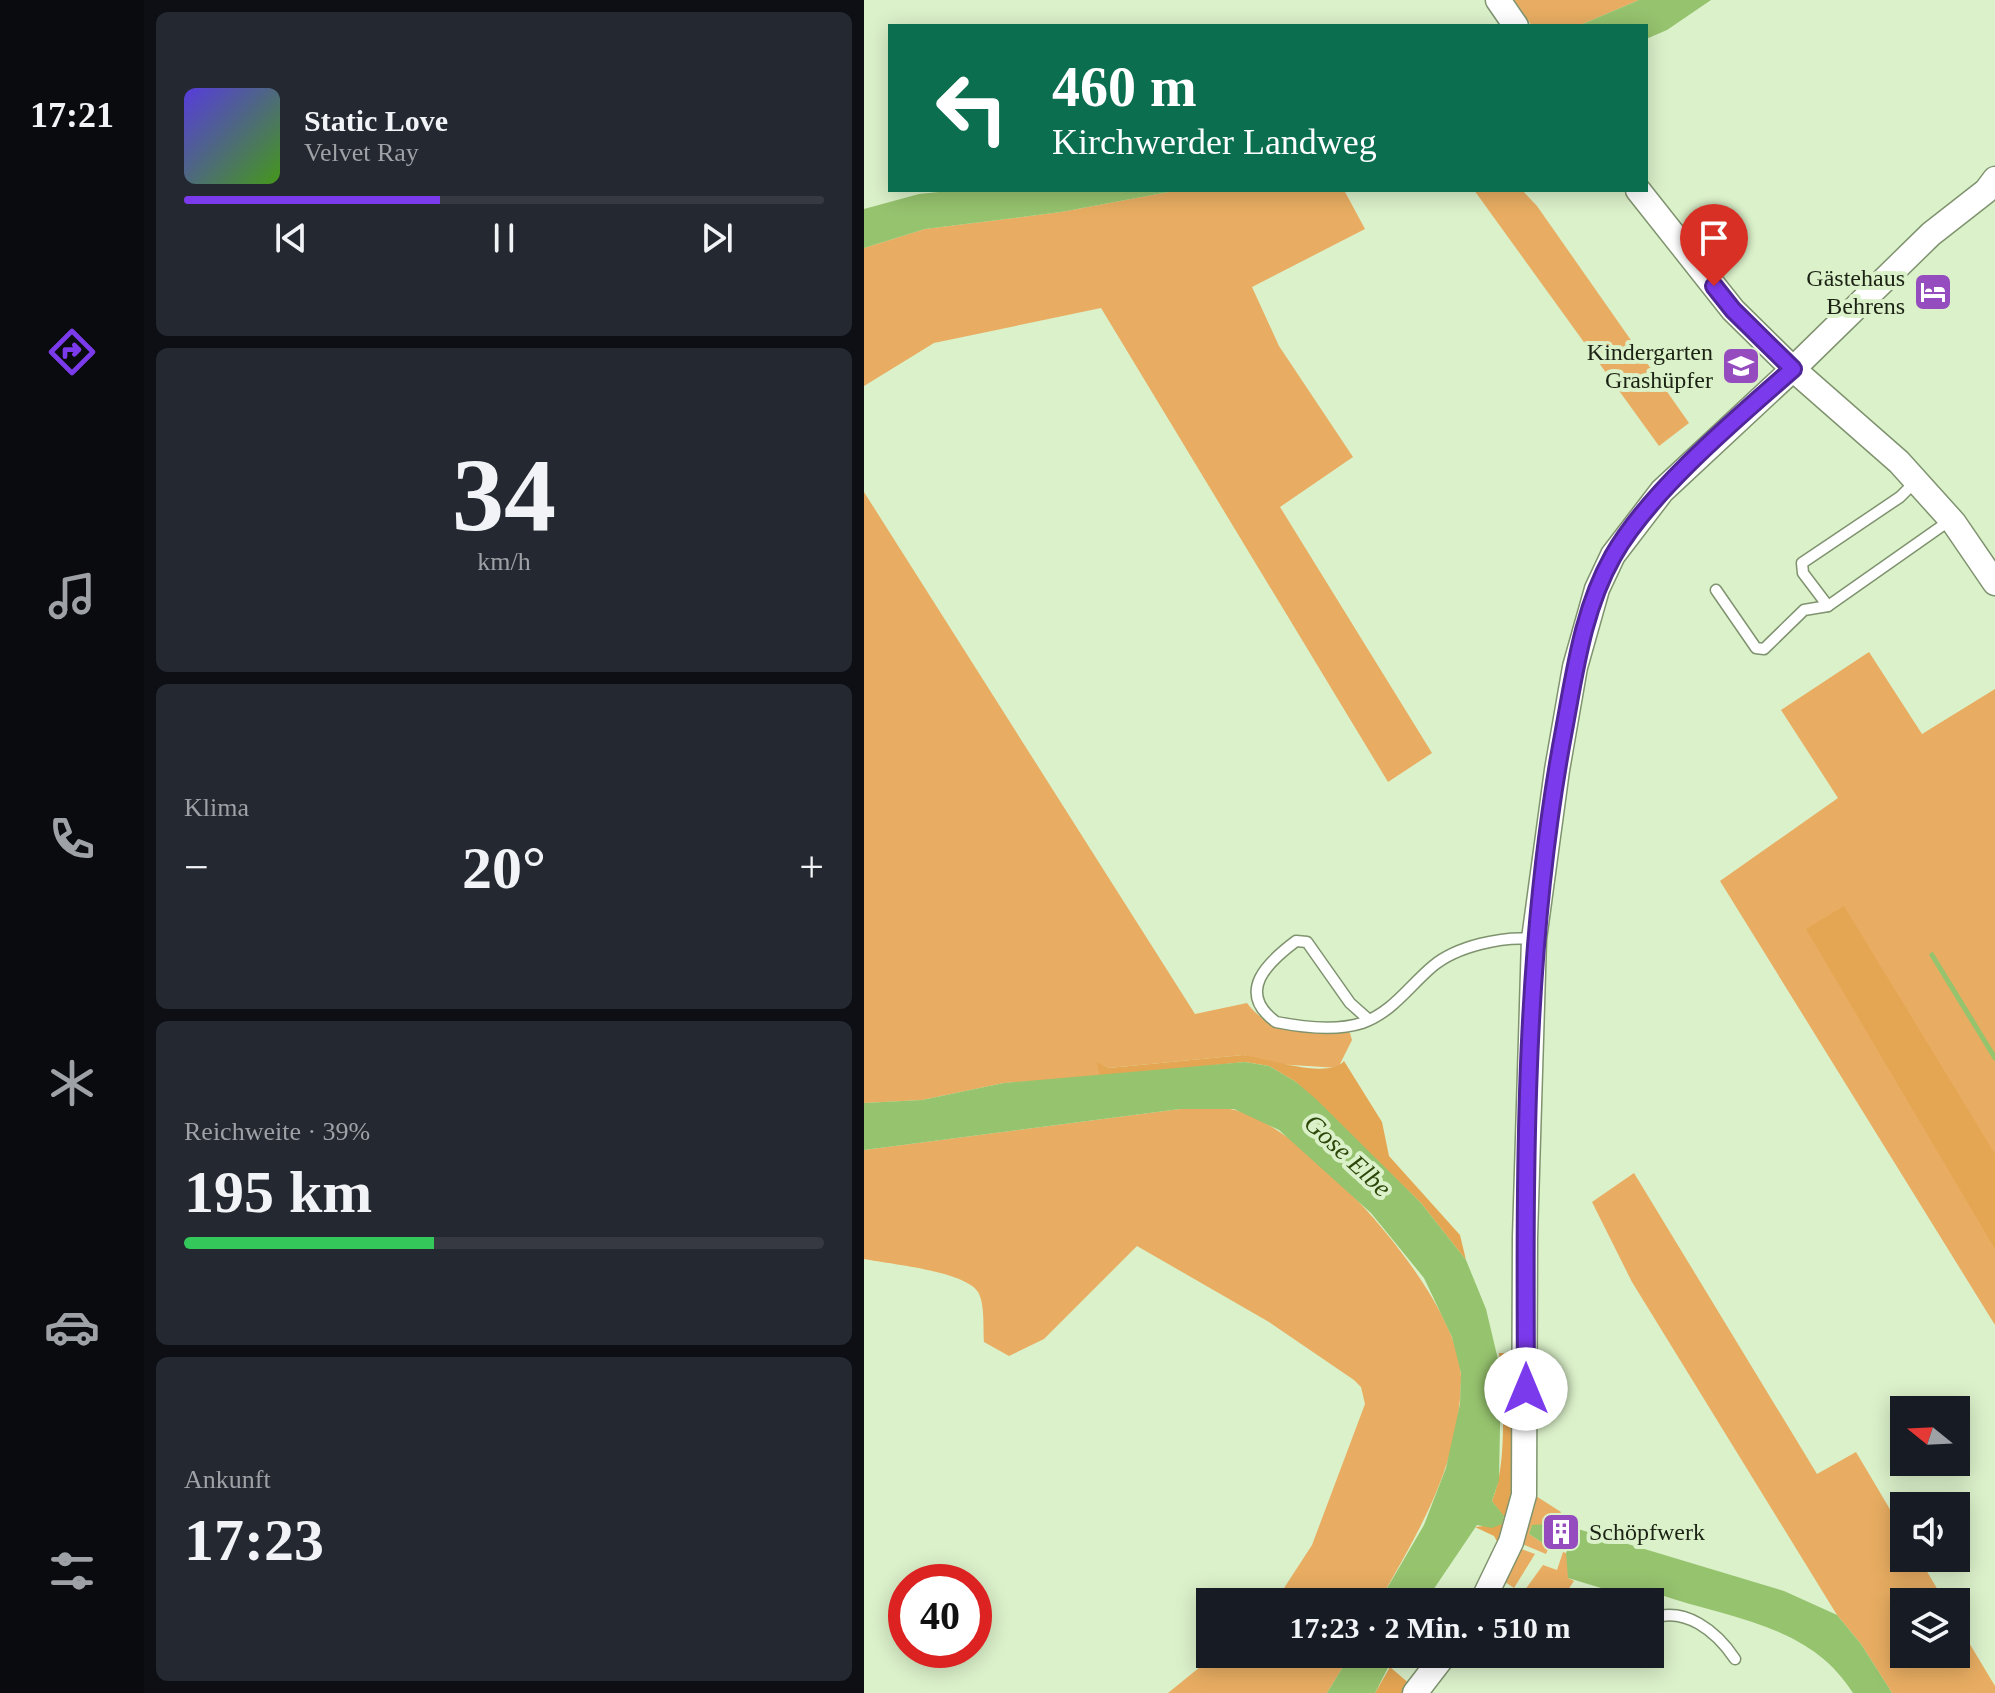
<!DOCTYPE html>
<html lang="de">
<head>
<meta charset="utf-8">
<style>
	body { margin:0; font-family:Georgia,serif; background:#242831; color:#f1f3f6; height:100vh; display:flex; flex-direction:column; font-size:30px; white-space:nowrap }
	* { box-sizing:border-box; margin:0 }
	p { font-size:26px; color:#9ea1a6 }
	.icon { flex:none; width:44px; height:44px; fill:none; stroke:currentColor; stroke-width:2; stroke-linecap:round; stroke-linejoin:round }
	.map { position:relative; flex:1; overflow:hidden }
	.sheet { display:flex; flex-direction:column; gap:12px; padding:12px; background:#0d0f14; width:720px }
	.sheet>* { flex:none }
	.top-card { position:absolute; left:24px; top:24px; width:760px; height:168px; border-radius:0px; box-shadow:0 4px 20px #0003; background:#0b6e4f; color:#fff; overflow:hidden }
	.needle { width:52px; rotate:288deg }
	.tools { position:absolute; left:1026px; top:1396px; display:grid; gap:16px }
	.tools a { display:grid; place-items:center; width:80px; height:80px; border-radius:0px; background:#171b24; box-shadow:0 4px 20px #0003; font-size:40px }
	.speed { position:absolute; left:24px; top:1564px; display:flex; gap:16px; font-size:40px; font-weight:700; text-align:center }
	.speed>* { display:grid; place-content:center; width:104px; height:104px; border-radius:50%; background:#171b24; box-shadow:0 4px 20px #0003; line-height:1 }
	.speed .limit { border:12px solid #d22; background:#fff; color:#111 }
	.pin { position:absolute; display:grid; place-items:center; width:68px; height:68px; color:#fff; margin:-82px -34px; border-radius:50% 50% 50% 0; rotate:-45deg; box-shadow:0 0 8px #0007 }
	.pin .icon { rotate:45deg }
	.me { position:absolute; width:88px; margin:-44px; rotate:0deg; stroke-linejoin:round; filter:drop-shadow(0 0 6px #0008) }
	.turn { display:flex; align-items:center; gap:28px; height:168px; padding:0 32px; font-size:36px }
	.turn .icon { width:104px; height:104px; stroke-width:2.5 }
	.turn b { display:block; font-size:56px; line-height:68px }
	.big { font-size:60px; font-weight:800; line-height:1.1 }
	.sheet .card { flex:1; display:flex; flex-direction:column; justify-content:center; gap:12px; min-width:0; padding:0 28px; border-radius:12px; background:#242831 }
	.sheet .dial { align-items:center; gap:0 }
	.dial b { font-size:104px; line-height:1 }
	.song { display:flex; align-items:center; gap:24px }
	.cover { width:96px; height:96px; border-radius:12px; background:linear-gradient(135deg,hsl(250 70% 55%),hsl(100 70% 35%)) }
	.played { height:8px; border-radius:4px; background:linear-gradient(90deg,#7c3aed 40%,#363941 40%) }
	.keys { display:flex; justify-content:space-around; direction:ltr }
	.heat { display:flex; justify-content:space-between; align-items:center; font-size:44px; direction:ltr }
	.charge { height:12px; border-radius:6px; background:linear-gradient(90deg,#34c759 39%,#363941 0) }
	.trip { position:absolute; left:332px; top:1588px; width:468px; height:80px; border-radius:0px; background:#171b24; box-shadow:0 4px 20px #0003; font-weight:800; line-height:80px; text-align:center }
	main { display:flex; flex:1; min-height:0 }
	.tab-bar { display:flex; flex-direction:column; width:144px; justify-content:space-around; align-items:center; background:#090b0e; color:#9ea1a6 }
	.tab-bar .icon { width:56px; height:56px }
	.tab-bar .current { color:#7c3aed }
	.tab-bar b { font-size:36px; color:#f1f3f6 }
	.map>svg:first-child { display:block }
	.green { fill:#e8ad62 }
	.forest { fill:#e5a653 }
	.water { fill:#96c36e }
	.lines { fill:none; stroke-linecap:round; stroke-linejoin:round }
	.stream { stroke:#96c36e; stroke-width:5 }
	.service-casing { stroke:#7f936f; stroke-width:13 }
	.tertiary-casing { stroke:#7f936f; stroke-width:27 }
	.service { stroke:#fff; stroke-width:10 }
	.tertiary { stroke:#fff; stroke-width:24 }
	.route-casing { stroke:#51269a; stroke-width:20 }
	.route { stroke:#7c3aed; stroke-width:14 }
	.labels { text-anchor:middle; stroke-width:8; stroke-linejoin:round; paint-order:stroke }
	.poi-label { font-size:24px; fill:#1c2315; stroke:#dbf1ca; text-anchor:end }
	.water-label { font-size:26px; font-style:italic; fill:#2b4709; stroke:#dbf1ca }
</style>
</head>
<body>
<main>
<nav class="tab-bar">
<b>17:21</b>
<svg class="icon current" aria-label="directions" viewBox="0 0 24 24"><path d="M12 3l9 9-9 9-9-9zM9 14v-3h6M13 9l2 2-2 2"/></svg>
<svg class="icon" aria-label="music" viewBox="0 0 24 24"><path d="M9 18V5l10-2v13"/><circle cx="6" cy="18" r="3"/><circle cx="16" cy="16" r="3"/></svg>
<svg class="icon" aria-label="phone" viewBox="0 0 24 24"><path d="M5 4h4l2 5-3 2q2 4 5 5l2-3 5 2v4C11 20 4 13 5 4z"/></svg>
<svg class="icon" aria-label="climate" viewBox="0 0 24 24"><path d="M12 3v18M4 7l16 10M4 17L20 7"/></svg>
<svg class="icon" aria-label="car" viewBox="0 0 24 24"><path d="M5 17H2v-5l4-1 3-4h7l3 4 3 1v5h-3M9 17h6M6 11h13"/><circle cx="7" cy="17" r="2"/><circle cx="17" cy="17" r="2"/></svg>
<svg class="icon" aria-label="filters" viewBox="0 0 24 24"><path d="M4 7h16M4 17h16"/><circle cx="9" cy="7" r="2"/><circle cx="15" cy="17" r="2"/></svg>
</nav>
<section class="sheet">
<div class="card">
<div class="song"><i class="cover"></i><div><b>Static Love</b><p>Velvet Ray</p></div></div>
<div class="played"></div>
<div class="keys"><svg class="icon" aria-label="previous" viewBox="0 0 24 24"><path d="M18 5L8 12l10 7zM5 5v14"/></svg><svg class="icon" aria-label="pause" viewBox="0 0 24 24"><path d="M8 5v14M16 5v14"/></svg><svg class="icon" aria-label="next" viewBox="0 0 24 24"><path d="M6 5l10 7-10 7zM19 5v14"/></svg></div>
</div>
<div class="card dial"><b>34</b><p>km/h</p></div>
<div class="card"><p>Klima</p>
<div class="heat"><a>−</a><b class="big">20°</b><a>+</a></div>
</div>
<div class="card"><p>Reichweite · 39%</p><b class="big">195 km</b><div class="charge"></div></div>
<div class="card"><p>Ankunft</p><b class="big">17:23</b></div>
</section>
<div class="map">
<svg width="1131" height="1693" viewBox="0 0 1131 1693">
	<rect width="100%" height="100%" fill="#dbf1ca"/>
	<g class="green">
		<polygon points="650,0 775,0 714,26 668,26"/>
		<polygon points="315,190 480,190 501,229 388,287 415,346 489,457 416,507 568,753 524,782 237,308 70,343 0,386 0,248 61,229 197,212"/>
		<polygon points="610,190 658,190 673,206 825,423 795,446"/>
		<path d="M0,492l331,522 52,-11c23,32 62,25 98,28l5,2 2,7 -14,28 -62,-4 -33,-9 -134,13 -11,-5 1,14 -95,6 -82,17 -58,3z"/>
		<polygon points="1005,652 1058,734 1131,689 1131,1325 856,881 974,798 917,710"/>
		<path d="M316,1109c17,0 39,-3 55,1 74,18 227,189 226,268 -1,88 -41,150 -82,224h-104l37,-57 53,-141 -4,-17 -7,-7 -85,-58 -132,-76 -93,93 -35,17 -25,-14c-1,-15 1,-38 -6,-50 -13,-21 -89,-28 -114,-33v-109z"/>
		<polygon points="770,1173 953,1474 992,1452 1040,1533 1040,1558 1055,1558 1081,1602 1040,1602 1040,1654 1092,1654 1092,1621 1131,1686 1131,1693 1028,1693 997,1644 973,1615 768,1282 728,1202"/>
		<polygon points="672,1496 697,1512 692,1526 668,1526 665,1534 685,1547 682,1554 658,1544"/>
		<polygon points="655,1548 671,1554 650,1588 641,1582"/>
		<polygon points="699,1552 705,1554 704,1578 710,1581 696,1602 677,1602 658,1594 679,1565 693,1570"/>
		<polygon points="352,1654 487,1654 463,1693 304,1693"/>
	</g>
	<g class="forest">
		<polygon points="980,906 1131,1154 1131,1249 942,929"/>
		<path d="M379,1055c23,3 85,25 101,6l38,61 7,34 71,79 6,25 -45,-57 -125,-121 -27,-16 -24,-4 -146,15 -2,-15 12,6z"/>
		<path d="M635,1353h19v130l-20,60 -4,-7 -19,-9 27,-3 2,-7 -12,-16c16,-37 11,-107 7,-148z"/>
		<polygon points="526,1667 547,1685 542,1693 511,1693"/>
	</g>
	<g class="water">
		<polygon points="775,0 847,0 803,30 782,39 782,26 714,26"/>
		<polygon points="94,190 315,190 197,212 61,229 0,248 0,209 55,194"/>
		<polygon points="381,1062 405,1066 432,1082 452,1099 557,1203 602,1260 622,1309 637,1372 635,1480 628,1501 640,1516 638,1524 628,1528 613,1525 561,1602 515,1602 560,1525 582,1468 596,1404 597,1373 588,1337 560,1278 507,1213 415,1130 370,1109 316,1109 0,1150 0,1103 58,1100 140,1083"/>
		<polygon points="682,1524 692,1526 685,1547 665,1534 668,1525"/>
		<path d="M714,1529l206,62 53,24 24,29 31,49h-39c-43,-69 -123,-74 -195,-99l-17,6 -73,-22 -2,-25z"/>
		<polygon points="487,1654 531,1654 511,1693 463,1693"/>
	</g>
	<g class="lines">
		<polyline class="stream" points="1068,955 1131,1058"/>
		<g class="service-casing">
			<g id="service">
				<polyline points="852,590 892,648 900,649 940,610 964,606 1085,521"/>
				<polyline points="964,606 939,573 938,563 1036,497 1051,482"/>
				<path d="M504,1019l-18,-16 -43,-61 -11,-1c-28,21 -61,51 -20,81 25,5 61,9 86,1 31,-11 47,-37 71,-57 24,-20 70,-30 99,-27"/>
				<polyline points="626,1588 651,1602"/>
				<path d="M786,1619c35,-14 67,13 85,40"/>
			</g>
		</g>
		<g class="tertiary-casing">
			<g id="tertiary">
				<polyline points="634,0 652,26"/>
				<polyline points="774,190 869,310 929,369 1035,462 1090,523 1131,583"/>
				<polyline points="618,1602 647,1542 660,1495 661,1237 670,939 693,770 711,667 733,589 749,555 798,491 929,369 1067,234 1122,191 1131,179"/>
				<polyline points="551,1693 581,1654"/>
			</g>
		</g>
		<use href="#service" class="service"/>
		<use href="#tertiary" class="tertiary"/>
	</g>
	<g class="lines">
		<g class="route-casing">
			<path id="route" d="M662,1389c-1,-221 -3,-441 38,-659 11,-59 19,-121 49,-174 36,-64 124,-138 180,-187l-60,-59 -19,-24"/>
		</g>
		<use href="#route" class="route"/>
	</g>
	<defs>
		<g id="hotel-square" transform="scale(2)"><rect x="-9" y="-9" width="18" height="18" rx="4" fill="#954cbe" stroke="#dbf1ca"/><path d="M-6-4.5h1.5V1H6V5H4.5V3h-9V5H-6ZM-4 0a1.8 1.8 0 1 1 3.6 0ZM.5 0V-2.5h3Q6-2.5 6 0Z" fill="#fff"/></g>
		<g id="school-square" transform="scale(2)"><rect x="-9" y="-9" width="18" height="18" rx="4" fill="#954cbe" stroke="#dbf1ca"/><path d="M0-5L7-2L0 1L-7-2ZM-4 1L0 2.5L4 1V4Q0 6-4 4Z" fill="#fff"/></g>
		<g id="building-square" transform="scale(2)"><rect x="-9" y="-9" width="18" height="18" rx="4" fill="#954cbe" stroke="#dbf1ca"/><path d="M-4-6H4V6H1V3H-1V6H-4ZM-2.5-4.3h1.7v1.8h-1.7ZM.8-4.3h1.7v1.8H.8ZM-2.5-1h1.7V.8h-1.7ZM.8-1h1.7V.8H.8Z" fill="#fff"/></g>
	</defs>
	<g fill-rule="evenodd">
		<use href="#hotel-square" x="1069" y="292"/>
		<use href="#school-square" x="877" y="366"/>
		<use href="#building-square" x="697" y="1532"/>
	</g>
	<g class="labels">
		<g class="poi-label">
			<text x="1041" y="286">Gästehaus<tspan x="1041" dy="28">Behrens</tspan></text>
			<text x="849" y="360">Kindergarten<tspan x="849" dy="28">Grashüpfer</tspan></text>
			<text x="725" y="1540" text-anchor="start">Schöpfwerk</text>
		</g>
		<g class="water-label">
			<text transform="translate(484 1155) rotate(43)" y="9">Gose Elbe</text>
		</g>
	</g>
</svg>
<div class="tools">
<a><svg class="needle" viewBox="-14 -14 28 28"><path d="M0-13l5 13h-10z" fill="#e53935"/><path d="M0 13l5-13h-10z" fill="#9ea1a6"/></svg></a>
<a><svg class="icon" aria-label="sound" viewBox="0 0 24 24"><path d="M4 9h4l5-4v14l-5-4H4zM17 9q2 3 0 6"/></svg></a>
<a><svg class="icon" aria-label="layers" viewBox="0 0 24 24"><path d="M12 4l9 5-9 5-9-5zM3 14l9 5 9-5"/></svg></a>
</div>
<div class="speed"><div class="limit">40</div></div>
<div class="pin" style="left:850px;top:286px;background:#d93025"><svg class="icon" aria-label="arrive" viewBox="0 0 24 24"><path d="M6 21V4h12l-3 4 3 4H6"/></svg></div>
<svg class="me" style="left:662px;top:1389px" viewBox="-20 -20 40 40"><circle r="19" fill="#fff"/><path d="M0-13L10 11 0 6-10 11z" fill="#7c3aed"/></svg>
<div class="trip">17:23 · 2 Min. · 510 m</div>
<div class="top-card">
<div class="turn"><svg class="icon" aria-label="left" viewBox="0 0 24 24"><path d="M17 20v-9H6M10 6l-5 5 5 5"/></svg><div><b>460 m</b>Kirchwerder Landweg</div></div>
</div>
</div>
</main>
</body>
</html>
